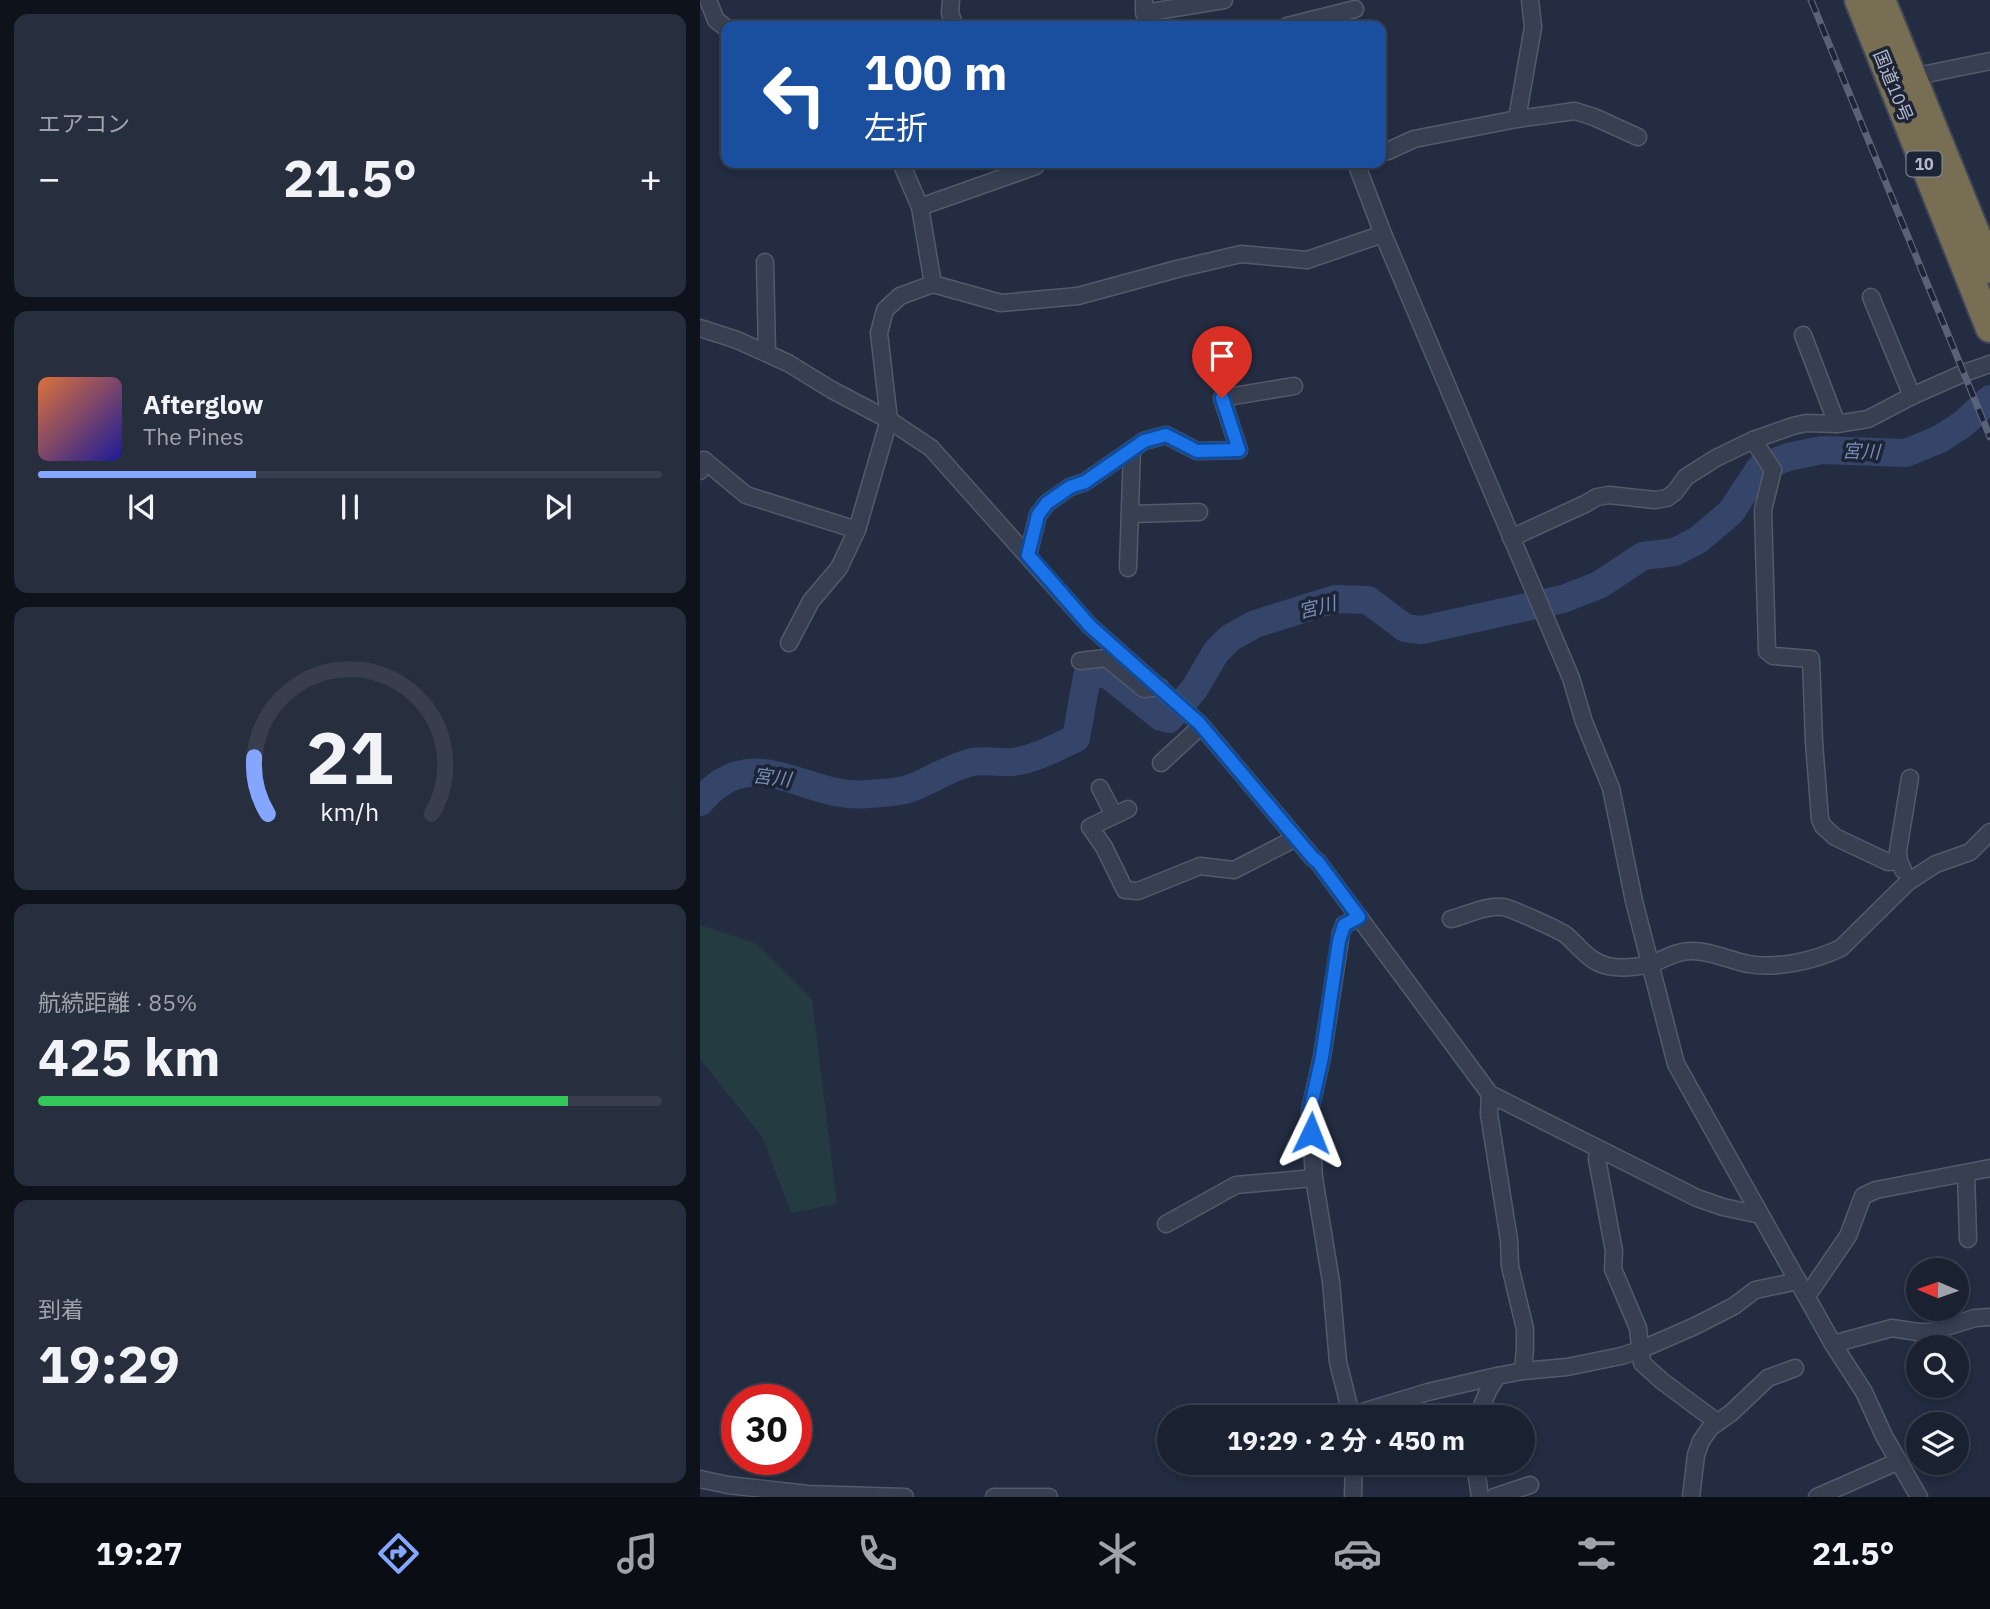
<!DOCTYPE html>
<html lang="ja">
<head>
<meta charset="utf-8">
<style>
	body { margin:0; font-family:"IBM Plex Sans","Noto Sans JP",sans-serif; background:#272e3d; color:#f1f3f6; height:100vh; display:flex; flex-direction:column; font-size:26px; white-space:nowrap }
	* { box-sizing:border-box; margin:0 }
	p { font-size:23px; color:#9fa3ab }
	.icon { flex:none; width:38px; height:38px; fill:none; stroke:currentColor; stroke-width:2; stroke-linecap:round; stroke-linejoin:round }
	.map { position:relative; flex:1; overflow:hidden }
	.details { display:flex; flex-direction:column; gap:14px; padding:14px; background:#0e121b; width:700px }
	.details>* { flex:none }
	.banner { position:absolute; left:21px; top:21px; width:665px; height:147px; border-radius:14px; box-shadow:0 4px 10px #0003,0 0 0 2px #383e4d; background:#1a4fa0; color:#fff; overflow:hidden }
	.needle { width:46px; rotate:272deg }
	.buttons { position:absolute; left:1206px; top:1258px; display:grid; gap:14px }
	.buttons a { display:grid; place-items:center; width:63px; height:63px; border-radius:50%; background:#1a2131; box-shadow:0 4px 10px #0003,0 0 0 2px #383e4d; font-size:35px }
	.speed { position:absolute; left:21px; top:1384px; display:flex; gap:14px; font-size:35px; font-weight:700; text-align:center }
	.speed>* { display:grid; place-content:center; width:91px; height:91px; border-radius:50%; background:#1a2131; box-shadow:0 4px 10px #0003,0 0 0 2px #383e4d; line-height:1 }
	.speed .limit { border:10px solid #d22; background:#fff; color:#111 }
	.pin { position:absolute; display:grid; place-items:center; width:60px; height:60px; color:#fff; margin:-72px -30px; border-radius:50% 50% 50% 0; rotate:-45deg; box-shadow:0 0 7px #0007 }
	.pin .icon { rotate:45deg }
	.me { position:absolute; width:77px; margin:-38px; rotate:2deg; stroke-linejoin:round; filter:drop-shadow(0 0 5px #0008) }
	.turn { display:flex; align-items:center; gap:24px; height:147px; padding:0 28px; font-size:32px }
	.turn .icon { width:91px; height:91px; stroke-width:2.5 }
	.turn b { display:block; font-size:49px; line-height:60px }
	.big { font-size:52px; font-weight:700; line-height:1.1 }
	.details .tile { flex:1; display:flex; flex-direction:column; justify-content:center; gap:10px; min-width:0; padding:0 24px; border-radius:14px; background:#272e3d }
	.details .dial { align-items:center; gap:0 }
	.dial svg { height:182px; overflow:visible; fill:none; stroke:#383e4d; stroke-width:7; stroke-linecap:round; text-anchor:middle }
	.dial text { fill:#f1f3f6; stroke:none }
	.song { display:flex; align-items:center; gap:21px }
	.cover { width:84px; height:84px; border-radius:10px; background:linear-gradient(135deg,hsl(20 70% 55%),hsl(240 70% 35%)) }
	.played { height:7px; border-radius:4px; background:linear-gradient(90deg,#85a6ff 35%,#383e4d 35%) }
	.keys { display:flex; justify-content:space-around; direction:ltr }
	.heat { display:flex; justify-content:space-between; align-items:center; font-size:38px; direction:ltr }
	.charge { height:10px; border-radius:5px; background:linear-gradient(90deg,#34c759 85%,#383e4d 0) }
	.trip { position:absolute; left:457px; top:1405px; width:378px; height:70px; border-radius:35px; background:#1a2131; box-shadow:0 4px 10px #0003,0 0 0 2px #383e4d; font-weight:700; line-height:70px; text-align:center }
	.tabs { display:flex; height:112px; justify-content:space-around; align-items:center; background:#0a0d14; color:#9fa3ab }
	.tabs .icon { width:49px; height:49px }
	.tabs .on { color:#85a6ff }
	.tabs b { font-size:32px; color:#f1f3f6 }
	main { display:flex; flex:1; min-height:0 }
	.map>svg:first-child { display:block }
	.green { fill:#253b42 }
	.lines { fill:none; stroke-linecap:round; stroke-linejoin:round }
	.river { stroke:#354569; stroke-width:28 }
	.street-casing { stroke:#525a6b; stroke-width:19 }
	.highway-casing { stroke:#3f4758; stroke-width:32 }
	.street { stroke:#373f51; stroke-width:16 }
	.highway { stroke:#786e54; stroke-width:28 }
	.rail-casing { stroke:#596278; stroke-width:7 }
	.rail { stroke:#1c2436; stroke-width:4.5; stroke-dasharray:13; stroke-linecap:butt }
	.route-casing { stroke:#114b97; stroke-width:18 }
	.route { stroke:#1a73e8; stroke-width:12 }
	.labels { text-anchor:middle; stroke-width:7; stroke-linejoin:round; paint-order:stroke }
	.shield { fill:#1c2436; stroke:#868d9e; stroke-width:2 }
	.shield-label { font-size:16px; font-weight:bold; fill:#b4bacb }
	.street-label { font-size:18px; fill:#b4bacb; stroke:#1c2436 }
	.water-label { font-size:19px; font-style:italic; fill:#798cb5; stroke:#1c2436 }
</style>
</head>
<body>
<main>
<section class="details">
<div class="tile"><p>エアコン</p>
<div class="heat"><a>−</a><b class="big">21.5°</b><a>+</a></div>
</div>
<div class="tile">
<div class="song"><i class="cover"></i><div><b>Afterglow</b><p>The Pines</p></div></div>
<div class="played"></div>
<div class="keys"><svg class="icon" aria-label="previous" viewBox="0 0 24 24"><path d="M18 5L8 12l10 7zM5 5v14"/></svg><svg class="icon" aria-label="pause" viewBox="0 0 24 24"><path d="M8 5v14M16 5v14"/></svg><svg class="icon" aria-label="next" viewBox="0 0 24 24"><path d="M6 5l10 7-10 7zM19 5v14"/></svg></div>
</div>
<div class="tile dial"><svg viewBox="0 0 100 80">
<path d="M14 69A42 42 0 1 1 86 69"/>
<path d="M14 69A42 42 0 0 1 8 44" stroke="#85a6ff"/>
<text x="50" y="56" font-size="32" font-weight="700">21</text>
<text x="50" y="72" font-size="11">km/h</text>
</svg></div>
<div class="tile"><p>航続距離 · 85%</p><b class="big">425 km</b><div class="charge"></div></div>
<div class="tile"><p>到着</p><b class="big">19:29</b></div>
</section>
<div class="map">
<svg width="1290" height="1497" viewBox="0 0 1290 1497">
	<rect width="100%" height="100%" fill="#232c41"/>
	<polygon class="green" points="0,925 57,944 112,999 137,1204 91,1213 63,1138 0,1059"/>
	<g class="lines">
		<path class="river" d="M0,802c53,-65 107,-1 168,-8 14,-1 30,-1 43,-6 19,-7 38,-20 58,-25 13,-4 29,0 43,-1 24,-3 43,-14 64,-24l11,-62 19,-3 55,44 8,2 26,-31 21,-36 14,-14 25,-14 80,-25 33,1 37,28 17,2 141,-31 36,-14 44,-29 32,-4 23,-12 33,-28 29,-44 28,-11 34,-7 84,3 34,-14 23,-15 27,-25"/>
		<g class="street-casing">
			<g id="street">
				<polyline points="8,0 16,20 26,28"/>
				<polyline points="251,0 250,13 255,26"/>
				<polyline points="444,0 444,13 524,0"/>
				<polyline points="587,26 655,9"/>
				<polyline points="1212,77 1290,61"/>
				<polyline points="817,119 833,27 830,0"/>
				<polyline points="681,152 688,151 714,139 817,119 875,111 894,117 938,137"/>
				<polyline points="201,163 220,207 233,284"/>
				<polyline points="656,163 683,234 871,678 884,722 911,788 934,901 976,1064 1133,1344 1164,1392 1184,1436 1219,1497"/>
				<polyline points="220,207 336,166"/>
				<polyline points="65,262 67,353"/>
				<polyline points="1171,297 1212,396"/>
				<polyline points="0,328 37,340 88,363 132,390 189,420 231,448 390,626 499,723 613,858 618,862 790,1094 997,1198 1023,1207 1060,1215"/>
				<polyline points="1103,335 1137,424"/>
				<polyline points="1053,440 1073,470 1063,510 1067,651 1073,656 1111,659 1114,742 1120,819 1123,826 1135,837 1188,862 1199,861"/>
				<polyline points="0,471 4,460 46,495 157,530 189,420 179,333 185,310 200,296 233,284 301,303 378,296 477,269 541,254 607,260 683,234"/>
				<polyline points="430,514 499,512"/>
				<polyline points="811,538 885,504 897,497 909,495 955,500 967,498 975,492 986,477 1016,458 1053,440 1093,426 1106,423 1137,424 1168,419 1212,396 1264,373 1290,364"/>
				<polyline points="328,555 338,515 347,503 370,487 385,482 444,441 466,435 497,451 539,450 522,398 594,386"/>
				<polyline points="428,568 432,449"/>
				<polyline points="89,643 111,601 139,568 157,530"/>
				<polyline points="380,661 406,658 444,689 460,687"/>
				<polyline points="461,763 501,726"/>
				<polyline points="400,788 414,815"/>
				<polyline points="428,809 390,827 404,847 425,890 438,891 500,866 534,870 596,838"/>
				<polyline points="1203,870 1199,861 1198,851 1210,778"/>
				<path d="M751,919c16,-4 35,-14 52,-12 8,1 56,23 63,28 14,12 23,27 42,31 13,3 29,1 42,-2 14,-4 25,-13 40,-13 19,-1 39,9 58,13 29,5 66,-3 93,-16l67,-66 28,-18 34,-12 20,-20"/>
				<polyline points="790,1094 789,1114 809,1240 810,1266 825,1329 825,1348 823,1371"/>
				<polyline points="898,1150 897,1159 914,1251 913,1269 938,1328 942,1363 962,1381 1017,1422"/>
				<polyline points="1266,1173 1268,1239"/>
				<polyline points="466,1224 536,1185 614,1178"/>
				<polyline points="1107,1296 1148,1236 1163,1196 1176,1190 1290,1168"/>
				<polyline points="1133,1344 1192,1328 1218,1332 1230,1332 1275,1318 1290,1317"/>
				<polyline points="652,1415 728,1392 797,1376 823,1371 867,1367 921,1356 940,1350 995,1326 1034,1306 1055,1290 1098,1281"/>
				<polyline points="652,1418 638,1362 631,1282 614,1178 610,1110 622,1057 641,933 644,925 659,917"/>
				<polyline points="777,1418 788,1391 797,1376"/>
				<polyline points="775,1463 780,1497"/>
				<polyline points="0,1479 28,1485 108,1494 205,1497"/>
				<polyline points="294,1497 349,1497"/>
				<polyline points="653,1497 654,1463"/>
				<polyline points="794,1497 830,1485"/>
				<polyline points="991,1497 996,1455 1001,1441 1010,1428 1031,1413 1068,1378 1095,1368"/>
				<polyline points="1117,1497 1199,1461"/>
			</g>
		</g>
		<g class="highway-casing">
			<g id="highway">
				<polyline points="1159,0 1290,328"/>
				<polyline points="1181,0 1290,269"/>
			</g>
		</g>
		<use href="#street" class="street"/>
		<use href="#highway" class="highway"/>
		<g class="rail-casing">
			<polyline id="rail" points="1111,0 1290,437"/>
		</g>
		<use href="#rail" class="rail"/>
	</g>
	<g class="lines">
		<g class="route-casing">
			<polyline id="route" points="522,398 539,450 497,451 466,435 444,441 385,482 370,487 347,503 338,515 328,555 390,626 499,723 613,858 618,862 659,917 644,925 639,941 622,1057 610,1110 611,1133"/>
		</g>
		<use href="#route" class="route"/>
	</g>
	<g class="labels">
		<rect class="shield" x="1206.5" y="151.5" width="35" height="25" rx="5"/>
		<g class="shield-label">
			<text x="1224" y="170">10</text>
		</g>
		<g class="street-label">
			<text transform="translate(1193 86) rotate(68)" y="6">国道10号</text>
		</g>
		<g class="water-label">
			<text transform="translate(1161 451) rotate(2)" y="7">宮川</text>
			<text transform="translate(617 607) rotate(-14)" y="7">宮川</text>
			<text transform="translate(72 777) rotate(7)" y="7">宮川</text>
		</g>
	</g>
</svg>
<div class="buttons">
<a><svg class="needle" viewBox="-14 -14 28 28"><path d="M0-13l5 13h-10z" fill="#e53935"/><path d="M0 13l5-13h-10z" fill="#9fa3ab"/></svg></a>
<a><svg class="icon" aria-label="search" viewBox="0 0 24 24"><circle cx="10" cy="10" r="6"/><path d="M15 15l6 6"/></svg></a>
<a><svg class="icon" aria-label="layers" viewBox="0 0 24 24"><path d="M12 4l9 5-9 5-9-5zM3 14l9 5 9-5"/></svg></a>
</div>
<div class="speed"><div class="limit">30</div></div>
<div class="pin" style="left:522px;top:398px;background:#d93025"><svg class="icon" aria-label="arrive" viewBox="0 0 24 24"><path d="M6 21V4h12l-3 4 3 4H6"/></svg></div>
<svg class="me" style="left:611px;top:1133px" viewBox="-20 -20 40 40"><path d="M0-17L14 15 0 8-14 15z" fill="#1a73e8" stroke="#fff" stroke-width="4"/></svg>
<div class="trip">19:29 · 2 分 · 450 m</div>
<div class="banner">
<div class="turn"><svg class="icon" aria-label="left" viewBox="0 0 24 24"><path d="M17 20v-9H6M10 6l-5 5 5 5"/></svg><div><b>100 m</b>左折</div></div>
</div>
</div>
</main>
<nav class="tabs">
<b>19:27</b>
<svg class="icon on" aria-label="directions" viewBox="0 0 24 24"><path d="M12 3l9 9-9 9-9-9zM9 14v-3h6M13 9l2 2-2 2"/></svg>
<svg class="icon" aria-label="music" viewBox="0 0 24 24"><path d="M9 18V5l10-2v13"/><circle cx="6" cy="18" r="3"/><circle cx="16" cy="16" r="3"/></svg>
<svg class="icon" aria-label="phone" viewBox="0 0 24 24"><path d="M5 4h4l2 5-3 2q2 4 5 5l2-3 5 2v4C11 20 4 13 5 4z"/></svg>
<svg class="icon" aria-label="climate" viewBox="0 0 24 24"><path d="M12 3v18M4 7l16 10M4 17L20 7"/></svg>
<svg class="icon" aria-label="car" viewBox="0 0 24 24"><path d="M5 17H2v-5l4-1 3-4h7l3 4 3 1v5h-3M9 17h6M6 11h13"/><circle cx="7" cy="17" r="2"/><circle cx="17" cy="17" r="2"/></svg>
<svg class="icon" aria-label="filters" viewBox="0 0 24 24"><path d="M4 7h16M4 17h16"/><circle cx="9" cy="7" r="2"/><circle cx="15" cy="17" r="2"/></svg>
<b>21.5°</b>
</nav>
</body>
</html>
